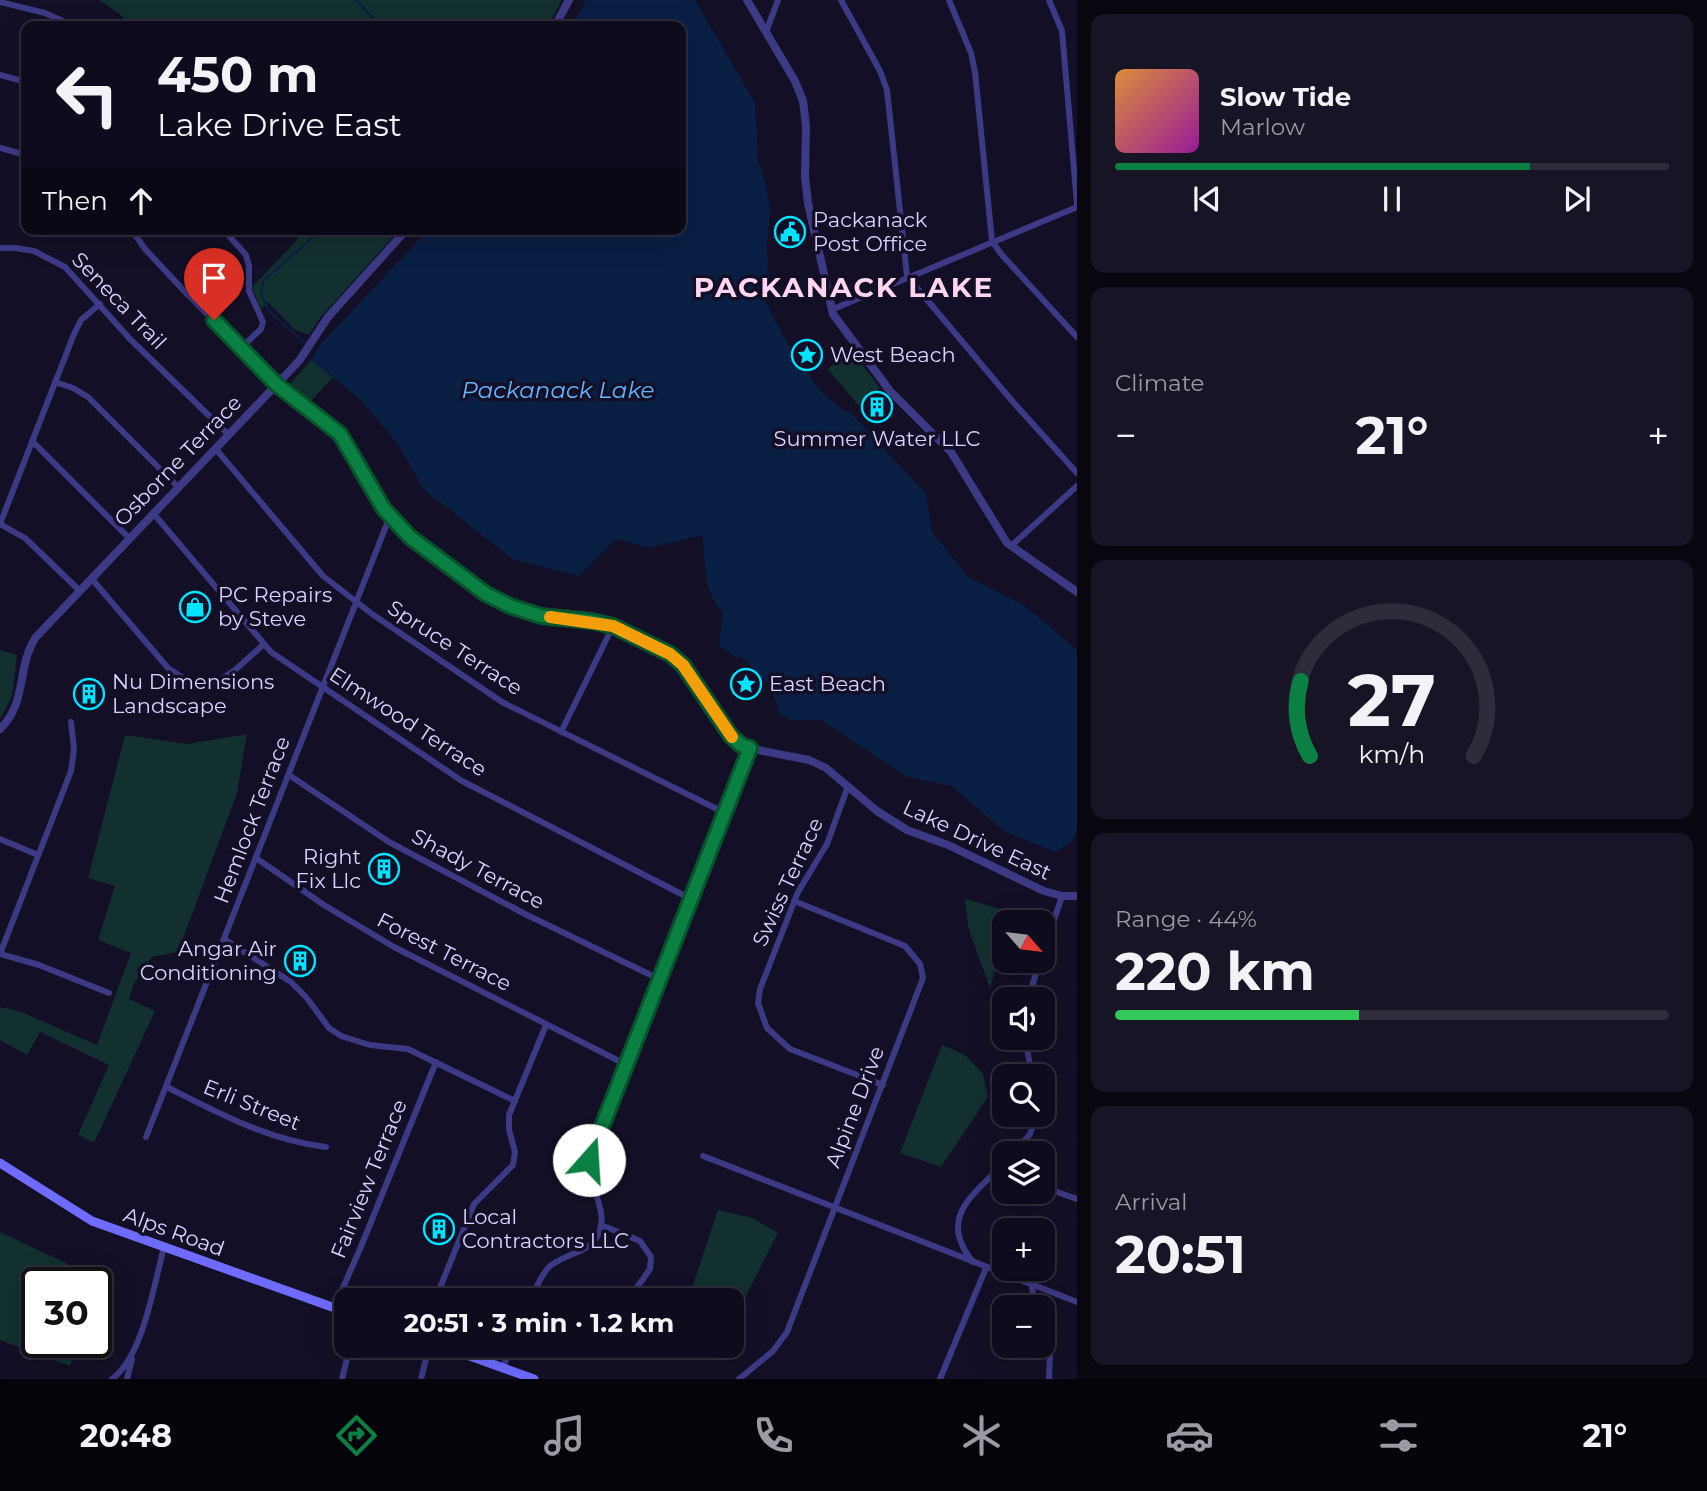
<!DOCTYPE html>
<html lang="en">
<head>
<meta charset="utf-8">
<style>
	body { margin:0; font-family:Montserrat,sans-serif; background:#171425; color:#f1f3f6; height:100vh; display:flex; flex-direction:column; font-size:26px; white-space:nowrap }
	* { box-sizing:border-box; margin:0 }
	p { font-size:23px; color:#9b9ba3 }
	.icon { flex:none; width:38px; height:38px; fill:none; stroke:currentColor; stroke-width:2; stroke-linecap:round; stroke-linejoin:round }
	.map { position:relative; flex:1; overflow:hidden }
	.panel { display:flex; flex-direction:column; gap:14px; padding:14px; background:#08060f; width:630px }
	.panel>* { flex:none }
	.banner { position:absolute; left:21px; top:21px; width:665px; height:214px; border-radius:14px; box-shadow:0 7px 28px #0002,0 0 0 2px #2e2b3b; background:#0e0b1c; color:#f1f3f6; overflow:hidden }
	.needle { width:46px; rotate:118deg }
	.controls { position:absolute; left:992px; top:910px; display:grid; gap:14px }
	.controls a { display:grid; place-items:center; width:63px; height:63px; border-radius:14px; background:#0e0b1c; box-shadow:0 7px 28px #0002,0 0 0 2px #2e2b3b; font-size:35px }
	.speed { position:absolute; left:21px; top:1267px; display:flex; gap:14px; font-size:35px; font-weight:700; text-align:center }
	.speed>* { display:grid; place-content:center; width:91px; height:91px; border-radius:50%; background:#0e0b1c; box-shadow:0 7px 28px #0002,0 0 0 2px #2e2b3b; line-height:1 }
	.speed .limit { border:4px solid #111; border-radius:10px; background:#fff; color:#111 }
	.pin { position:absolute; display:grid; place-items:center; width:60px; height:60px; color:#fff; margin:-72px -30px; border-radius:50% 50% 50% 0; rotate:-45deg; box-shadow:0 0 7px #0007 }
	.pin .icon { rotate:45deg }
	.me { position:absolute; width:77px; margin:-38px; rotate:19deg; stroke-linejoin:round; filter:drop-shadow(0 0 5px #0008) }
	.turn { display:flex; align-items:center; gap:24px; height:147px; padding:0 21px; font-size:32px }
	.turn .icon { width:91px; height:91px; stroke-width:2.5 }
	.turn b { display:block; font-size:49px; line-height:60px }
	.then { display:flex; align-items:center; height:66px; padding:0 21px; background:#0003; gap:14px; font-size:26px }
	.big { font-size:52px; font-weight:700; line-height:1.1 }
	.panel .widget { flex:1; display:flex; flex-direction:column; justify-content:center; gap:10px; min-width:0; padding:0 24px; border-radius:14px; background:#171425 }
	.panel .dial { align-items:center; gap:0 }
	.dial svg { height:182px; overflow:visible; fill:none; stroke:#2e2b3b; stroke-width:7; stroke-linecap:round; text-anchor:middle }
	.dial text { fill:#f1f3f6; stroke:none }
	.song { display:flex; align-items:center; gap:21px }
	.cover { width:84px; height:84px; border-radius:10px; background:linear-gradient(135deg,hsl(30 70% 55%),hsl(300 70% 35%)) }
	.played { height:7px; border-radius:4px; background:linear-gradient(90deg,#0b8043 75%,#2e2b3b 75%) }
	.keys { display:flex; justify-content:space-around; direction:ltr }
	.heat { display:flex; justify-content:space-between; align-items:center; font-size:38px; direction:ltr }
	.charge { height:10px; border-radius:5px; background:linear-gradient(90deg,#34c759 44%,#2e2b3b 0) }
	.trip { position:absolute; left:334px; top:1288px; width:410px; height:70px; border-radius:14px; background:#0e0b1c; box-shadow:0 7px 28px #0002,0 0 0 2px #2e2b3b; font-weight:700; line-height:70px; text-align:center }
	.tabs { display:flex; height:112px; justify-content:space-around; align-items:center; background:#06040b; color:#9b9ba3 }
	.tabs .icon { width:49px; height:49px }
	.tabs .active { color:#0b8043 }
	.tabs b { font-size:32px; color:#f1f3f6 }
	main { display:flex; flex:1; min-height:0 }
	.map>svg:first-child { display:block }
	.green { fill:#12302f }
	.water { fill:#0a1f44 }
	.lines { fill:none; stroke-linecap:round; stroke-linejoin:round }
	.stream { stroke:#0a1f44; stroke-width:2 }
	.minor { stroke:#3d3a85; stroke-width:6 }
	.tertiary { stroke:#3d3a85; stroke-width:8 }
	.secondary { stroke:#6f6bff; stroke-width:9 }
	.route-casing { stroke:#07532c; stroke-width:18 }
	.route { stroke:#0b8043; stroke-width:12 }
	.slow { stroke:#f59e0b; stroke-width:12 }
	.labels { text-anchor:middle; stroke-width:7; stroke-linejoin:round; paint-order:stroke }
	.poi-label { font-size:21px; fill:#d9d4ff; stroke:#130f26; text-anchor:start }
	.street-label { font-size:21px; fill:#d9d4ff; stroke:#130f26 }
	.water-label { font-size:23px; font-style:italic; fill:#62b6ff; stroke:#130f26 }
	.district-label { font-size:28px; font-weight:bold; letter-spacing:2px; fill:#ffd6f0; stroke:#130f26 }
</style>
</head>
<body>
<main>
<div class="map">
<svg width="1077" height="1379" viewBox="0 0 1077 1379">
	<rect width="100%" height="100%" fill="#130f26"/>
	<g class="green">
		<polygon points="99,0 562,0 548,26 130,26 120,14"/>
		<polygon points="290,229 400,229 319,319 309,335 295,330 268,302 261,309 252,287 298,239"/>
		<polygon points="851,350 880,388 859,406 828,369"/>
		<polygon points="311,360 333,377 310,402 292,388 290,384"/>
		<polygon points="0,650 17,655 12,696 0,719"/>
		<polygon points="247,734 237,793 178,952 152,957 134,983 129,999 155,1011 94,1143 78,1135 109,1065 40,1032 27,1055 0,1040 0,1007 19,1011 97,1045 131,953 98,940 115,886 88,878 125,735 188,744"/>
		<polygon points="965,899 1012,912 1009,922 1004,922 1004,939 990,988 969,930"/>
		<polygon points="942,1045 965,1055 983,1074 988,1097 941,1167 900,1153"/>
		<polygon points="718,1210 752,1218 778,1233 732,1323 732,1300 688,1300"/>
		<polygon points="0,1232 112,1285 101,1304 96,1302 96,1283 37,1283 37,1342 78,1342 70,1366 0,1340"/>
	</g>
	<path class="water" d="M586,0h109l60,103 3,58 9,27 3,26 -3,30 1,27 5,12 -13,6c16,36 54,110 91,124l75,81 6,38 36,45 57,29 52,44v180l-5,11 -17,11 -51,-21 -52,-45 -45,-9 -86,-57h-32l-10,-7 -6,-18 2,-4 -34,-35 -4,3 -18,-14 4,-33c-21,-21 -17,-49 -21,-77l-54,13 -32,-9 -37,37 -66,-17 -89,-69 -25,-44 -37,-45 -51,-41 10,-16 108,-115h252v-203h-109z"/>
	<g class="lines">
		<g class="stream">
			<polyline points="356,0 381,26"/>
			<polyline points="307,345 269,311 261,294 264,280 323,229"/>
		</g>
		<g class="minor">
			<polyline points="841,0 880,71 887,90 907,276 1013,402 1077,473"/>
			<polyline points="949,0 971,53 975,72 992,241 1001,254 1077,337"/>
			<polyline points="1049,0 1062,31 1077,204"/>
			<polyline points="0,2 45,13 74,26"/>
			<polyline points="766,32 778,0"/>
			<polyline points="0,75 26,82"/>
			<polyline points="0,148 26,155"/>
			<polyline points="131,229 145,249 187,294 276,384"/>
			<polyline points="223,229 246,255 249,266 249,291 263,322 261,329 241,348"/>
			<polyline points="0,248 15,248 34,251 65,267 130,339 228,434"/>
			<polyline points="831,310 1077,207"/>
			<polyline points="55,382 73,388 88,397 178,487"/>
			<polyline points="32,441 129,538"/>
			<polyline points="215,448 323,576 372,614 502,702 725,813"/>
			<polyline points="153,513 271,652 462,781 691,899"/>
			<polyline points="0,524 74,334 81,320 100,304"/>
			<polyline points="0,524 25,538 80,591"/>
			<polyline points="1011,546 1077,486"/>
			<polyline points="91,578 168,668 189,682 206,684 220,680 235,670 264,644"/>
			<polyline points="561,732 613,626"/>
			<polyline points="289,775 389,842 525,914 659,979"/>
			<polyline points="848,786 827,844 798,892 787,920 760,989 758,1003 767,1028 790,1049 883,1085"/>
			<polyline points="0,839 38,855"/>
			<polyline points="256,858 324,905 394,947 625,1064"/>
			<polyline points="224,939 291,982 306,997 329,1028 341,1036 370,1045 408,1049 515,1101"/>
			<polyline points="1043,953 1062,896"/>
			<polyline points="0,954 71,771 74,749 71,722"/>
			<polyline points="0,954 39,965 109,993"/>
			<polyline points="1028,999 1040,961"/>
			<polyline points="1025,1038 1032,1076"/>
			<path d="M167,1087c51,26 101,53 159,60"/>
			<polyline points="146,1137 390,516"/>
			<polyline points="1014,1153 1030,1134 1037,1115"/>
			<polyline points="703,1156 1077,1302"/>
			<polyline points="1043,1180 1057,1192 1077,1199"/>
			<polyline points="601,1225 640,1241 651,1257 650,1269 628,1300"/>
			<path d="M973,1262c-37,-45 2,-68 31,-99"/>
			<polyline points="1032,1285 1034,1307"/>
			<polyline points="435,1300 474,1204 513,1165 515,1152 509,1130 509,1115 546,1025"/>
			<path d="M531,1300c5,-11 9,-24 18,-33 14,-13 41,-14 49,-32 13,-27 -15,-52 -7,-84l159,-403"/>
			<polyline points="334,1308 360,1249 436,1062"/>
			<polyline points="1043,1330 1050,1353 1049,1379"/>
			<polyline points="503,1367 512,1346"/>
			<path d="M112,1379c31,-22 42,-95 52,-132"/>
			<polyline points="127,1379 132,1359"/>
			<polyline points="342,1379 350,1346"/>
			<polyline points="421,1379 429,1346"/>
			<polyline points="739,1379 773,1351 787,1332 923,978 920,964 905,946 794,901"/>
			<polyline points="940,1379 986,1268"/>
		</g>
		<g class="tertiary">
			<polyline points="747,0 795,81 803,101 806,126 805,176 808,203 833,314 890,391 951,452 1007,543 1077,592"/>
			<polyline points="555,26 569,0"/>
			<polyline points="276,384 340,434 385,509 410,537 486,594 511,606 541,616 591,621 613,626 670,654 683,665 731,736 748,748 809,760 826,768 877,811 907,830 948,845 1044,891 1062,896 1077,896"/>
			<path d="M0,729c28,-27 16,-62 36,-92l263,-276 29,-44 79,-88"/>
		</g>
		<g class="secondary">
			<polyline points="0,1163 92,1221 346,1312"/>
			<polyline points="442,1346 534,1379"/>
		</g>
	</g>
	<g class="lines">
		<g class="route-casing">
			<polyline id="route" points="214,320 276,384 340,434 384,509 410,537 486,594 510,606 541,616 591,621 613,626 670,654 683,665 731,736 741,745 750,748 589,1160"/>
		</g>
		<use href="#route" class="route"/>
		<polyline class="slow" points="550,617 613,626 670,654 683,665 732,737"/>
	</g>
	<defs>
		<g id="civic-ring" transform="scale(1.575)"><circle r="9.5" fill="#130f26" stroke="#00e5ff" stroke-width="1.5"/><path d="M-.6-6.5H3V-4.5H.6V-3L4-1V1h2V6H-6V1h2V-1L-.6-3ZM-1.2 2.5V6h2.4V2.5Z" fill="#00e5ff"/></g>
		<g id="sight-ring" transform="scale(1.575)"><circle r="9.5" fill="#130f26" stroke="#00e5ff" stroke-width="1.5"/><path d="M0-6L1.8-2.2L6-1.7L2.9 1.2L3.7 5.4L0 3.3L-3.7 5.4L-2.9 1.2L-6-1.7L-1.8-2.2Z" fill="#00e5ff"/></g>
		<g id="building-ring" transform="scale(1.575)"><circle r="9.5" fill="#130f26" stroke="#00e5ff" stroke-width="1.5"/><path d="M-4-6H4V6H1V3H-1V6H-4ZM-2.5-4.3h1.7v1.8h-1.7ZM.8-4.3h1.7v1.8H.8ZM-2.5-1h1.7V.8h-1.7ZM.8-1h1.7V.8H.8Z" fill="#00e5ff"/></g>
		<g id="shop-ring" transform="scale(1.575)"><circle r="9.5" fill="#130f26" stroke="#00e5ff" stroke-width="1.5"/><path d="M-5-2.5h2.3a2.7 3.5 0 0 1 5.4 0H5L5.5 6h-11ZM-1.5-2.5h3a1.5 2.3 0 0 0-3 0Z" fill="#00e5ff"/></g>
	</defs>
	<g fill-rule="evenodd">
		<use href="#civic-ring" x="790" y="232"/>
		<use href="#sight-ring" x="807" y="355"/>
		<use href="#building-ring" x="877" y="407"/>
		<use href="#shop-ring" x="195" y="607"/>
		<use href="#sight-ring" x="746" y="684"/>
		<use href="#building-ring" x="89" y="694"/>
		<use href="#building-ring" x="384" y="869"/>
		<use href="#building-ring" x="300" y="961"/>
		<use href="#building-ring" x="439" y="1229"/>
	</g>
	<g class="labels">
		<g class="poi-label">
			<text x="813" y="227">Packanack<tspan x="813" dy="24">Post Office</tspan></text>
			<text x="830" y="362">West Beach</text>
			<text x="877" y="446" text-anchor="middle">Summer Water LLC</text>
			<text x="218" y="602">PC Repairs<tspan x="218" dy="24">by Steve</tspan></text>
			<text x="112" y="689">Nu Dimensions<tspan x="112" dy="24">Landscape</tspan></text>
			<text x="769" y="691">East Beach</text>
			<text x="361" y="864" text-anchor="end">Right<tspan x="361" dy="24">Fix Llc</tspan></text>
			<text x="277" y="956" text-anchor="end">Angar Air<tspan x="277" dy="24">Conditioning</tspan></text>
			<text x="462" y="1224">Local<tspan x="462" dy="24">Contractors LLC</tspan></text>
		</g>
		<g class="street-label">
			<text transform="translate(119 301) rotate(46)" y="7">Seneca Trail</text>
			<text transform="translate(178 461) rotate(-46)" y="7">Osborne Terrace</text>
			<text transform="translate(455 648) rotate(33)" y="7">Spruce Terrace</text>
			<text transform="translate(408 722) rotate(33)" y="7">Elmwood Terrace</text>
			<text transform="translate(252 820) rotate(-69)" y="7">Hemlock Terrace</text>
			<text transform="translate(977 840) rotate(25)" y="7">Lake Drive East</text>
			<text transform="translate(478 869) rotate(28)" y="7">Shady Terrace</text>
			<text transform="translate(788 882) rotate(-65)" y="7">Swiss Terrace</text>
			<text transform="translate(444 952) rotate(27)" y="7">Forest Terrace</text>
			<text transform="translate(252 1105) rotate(22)" y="7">Erli Street</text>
			<text transform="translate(855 1107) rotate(-69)" y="7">Alpine Drive</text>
			<text transform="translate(369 1179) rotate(-68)" y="7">Fairview Terrace</text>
			<text transform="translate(174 1232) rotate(20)" y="7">Alps Road</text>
		</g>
		<g class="water-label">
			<text x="558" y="398">Packanack Lake</text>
		</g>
		<g class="district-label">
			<text x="844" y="297">PACKANACK LAKE</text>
		</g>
	</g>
</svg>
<div class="controls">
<a><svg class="needle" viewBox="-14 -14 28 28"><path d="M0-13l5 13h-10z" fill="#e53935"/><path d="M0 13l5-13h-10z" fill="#9b9ba3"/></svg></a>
<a><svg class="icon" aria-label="sound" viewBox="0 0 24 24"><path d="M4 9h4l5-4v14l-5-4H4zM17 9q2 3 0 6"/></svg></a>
<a><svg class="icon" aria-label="search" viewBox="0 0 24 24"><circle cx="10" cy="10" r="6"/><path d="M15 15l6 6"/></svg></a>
<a><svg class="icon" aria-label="layers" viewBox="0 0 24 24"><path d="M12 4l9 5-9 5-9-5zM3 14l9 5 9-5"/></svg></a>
<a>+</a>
<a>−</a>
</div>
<div class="speed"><div class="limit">30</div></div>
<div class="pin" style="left:214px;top:320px;background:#d93025"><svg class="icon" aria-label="arrive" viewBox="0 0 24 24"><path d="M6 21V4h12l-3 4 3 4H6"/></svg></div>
<svg class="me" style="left:589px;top:1160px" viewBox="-20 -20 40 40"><circle r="19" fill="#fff"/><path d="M0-13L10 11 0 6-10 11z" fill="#0b8043"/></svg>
<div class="trip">20:51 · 3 min · 1.2 km</div>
<div class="banner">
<div class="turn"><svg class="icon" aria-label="left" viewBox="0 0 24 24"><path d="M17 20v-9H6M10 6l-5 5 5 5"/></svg><div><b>450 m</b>Lake Drive East</div></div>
<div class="then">Then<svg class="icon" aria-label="ahead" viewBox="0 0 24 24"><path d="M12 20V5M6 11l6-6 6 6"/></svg></div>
</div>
</div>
<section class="panel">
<div class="widget">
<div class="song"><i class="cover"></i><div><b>Slow Tide</b><p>Marlow</p></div></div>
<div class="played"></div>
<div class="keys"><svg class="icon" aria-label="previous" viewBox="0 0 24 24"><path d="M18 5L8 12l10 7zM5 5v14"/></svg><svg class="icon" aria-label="pause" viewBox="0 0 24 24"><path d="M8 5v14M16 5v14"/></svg><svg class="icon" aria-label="next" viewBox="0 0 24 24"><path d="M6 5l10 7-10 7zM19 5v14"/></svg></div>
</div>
<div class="widget"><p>Climate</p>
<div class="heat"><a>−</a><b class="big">21°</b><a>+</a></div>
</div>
<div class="widget dial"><svg viewBox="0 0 100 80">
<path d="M14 69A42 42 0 1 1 86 69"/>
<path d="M14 69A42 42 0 0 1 10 36" stroke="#0b8043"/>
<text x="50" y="56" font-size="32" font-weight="700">27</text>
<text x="50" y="72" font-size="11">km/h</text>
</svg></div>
<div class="widget"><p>Range · 44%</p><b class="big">220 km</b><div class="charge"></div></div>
<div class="widget"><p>Arrival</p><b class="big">20:51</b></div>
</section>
</main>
<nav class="tabs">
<b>20:48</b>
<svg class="icon active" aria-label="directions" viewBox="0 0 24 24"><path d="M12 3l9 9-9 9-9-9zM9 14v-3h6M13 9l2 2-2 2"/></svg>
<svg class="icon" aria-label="music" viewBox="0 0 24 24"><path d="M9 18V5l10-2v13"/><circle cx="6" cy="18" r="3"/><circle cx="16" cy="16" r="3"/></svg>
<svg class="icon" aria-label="phone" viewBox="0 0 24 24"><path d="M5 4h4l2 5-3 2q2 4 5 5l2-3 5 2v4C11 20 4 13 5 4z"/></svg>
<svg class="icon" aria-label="climate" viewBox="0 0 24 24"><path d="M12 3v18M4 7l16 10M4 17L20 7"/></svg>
<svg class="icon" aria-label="car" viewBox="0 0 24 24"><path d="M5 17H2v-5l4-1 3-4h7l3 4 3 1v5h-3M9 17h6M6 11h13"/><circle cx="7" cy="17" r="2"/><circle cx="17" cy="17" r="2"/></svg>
<svg class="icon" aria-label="filters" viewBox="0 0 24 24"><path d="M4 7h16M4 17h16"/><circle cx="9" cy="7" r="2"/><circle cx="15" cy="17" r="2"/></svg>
<b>21°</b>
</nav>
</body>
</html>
